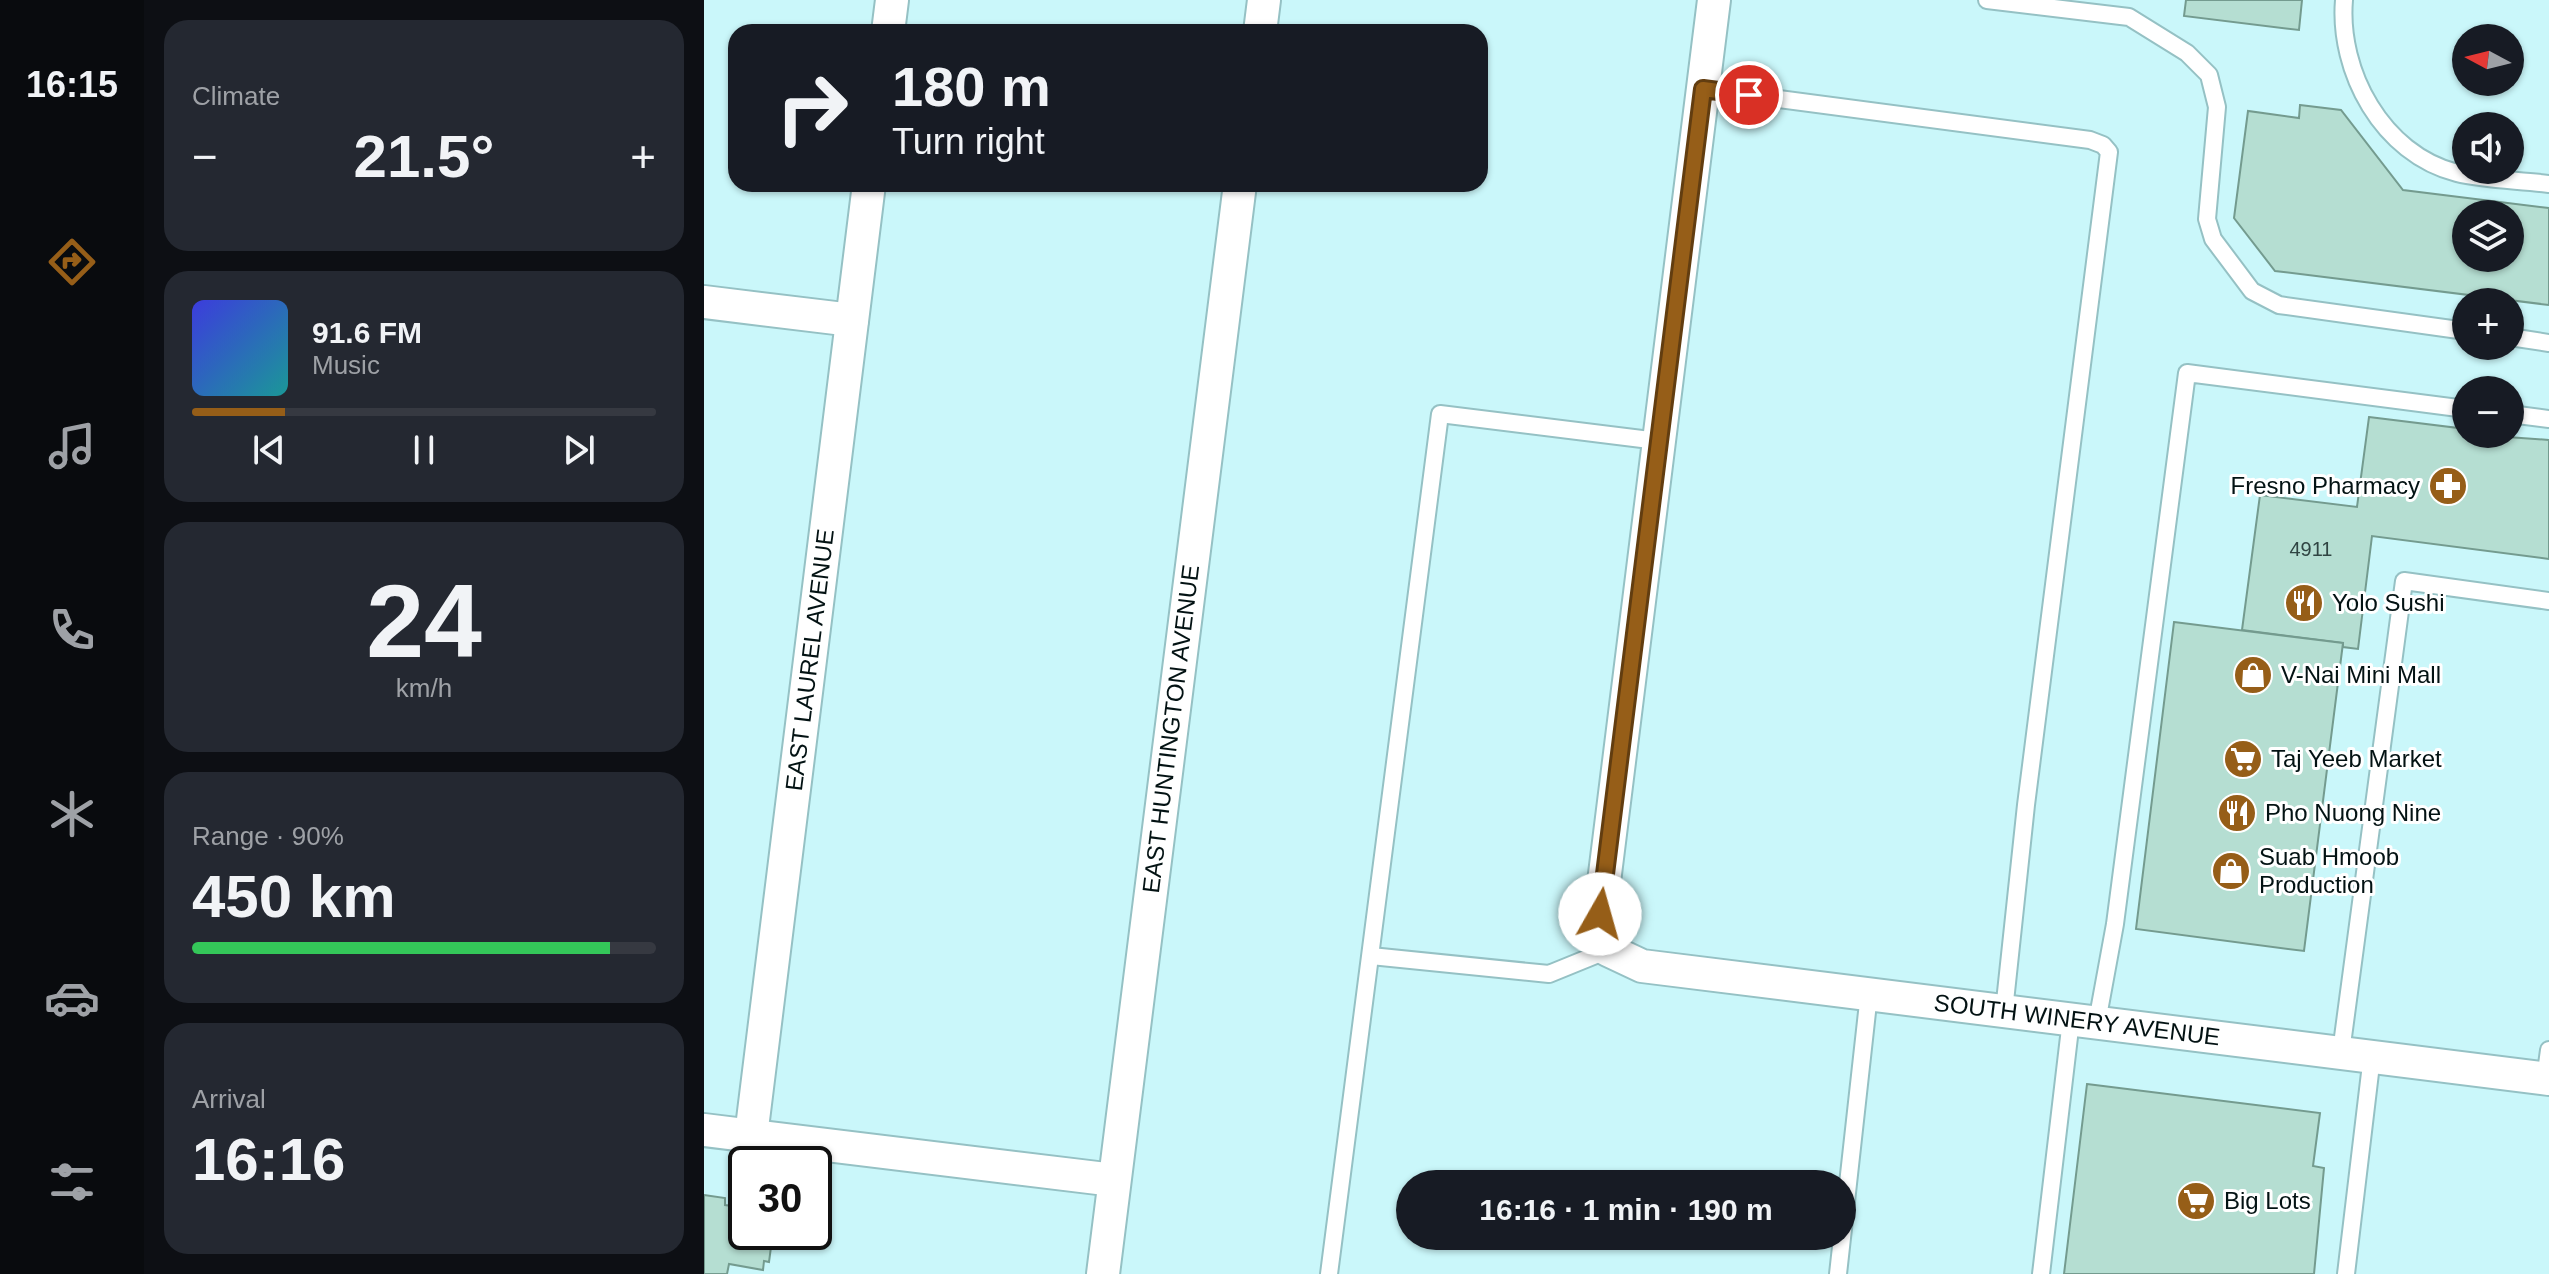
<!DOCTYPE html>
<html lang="en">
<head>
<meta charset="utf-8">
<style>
	body { margin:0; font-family:Helvetica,sans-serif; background:#242831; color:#f1f3f6; height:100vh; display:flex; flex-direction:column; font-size:30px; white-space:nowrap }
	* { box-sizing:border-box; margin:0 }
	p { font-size:26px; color:#9ea1a6 }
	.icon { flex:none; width:44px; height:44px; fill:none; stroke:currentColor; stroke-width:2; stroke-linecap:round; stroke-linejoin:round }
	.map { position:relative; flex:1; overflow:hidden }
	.side { display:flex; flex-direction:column; gap:20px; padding:20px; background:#0d0f14; width:560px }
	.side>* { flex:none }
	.top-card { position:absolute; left:24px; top:24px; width:760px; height:168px; border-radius:24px; box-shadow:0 2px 6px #0004; background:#171b24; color:#f1f3f6; overflow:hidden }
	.needle { width:52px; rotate:277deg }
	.buttons { position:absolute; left:1748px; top:24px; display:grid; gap:16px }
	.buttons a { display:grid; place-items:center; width:72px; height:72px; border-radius:50%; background:#171b24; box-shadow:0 2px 6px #0004; font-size:40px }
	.speed { position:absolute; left:24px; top:1146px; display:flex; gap:16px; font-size:40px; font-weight:700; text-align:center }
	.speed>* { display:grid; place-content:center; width:104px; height:104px; border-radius:50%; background:#171b24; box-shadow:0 2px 6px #0004; line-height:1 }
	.speed .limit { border:4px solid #111; border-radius:12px; background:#fff; color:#111 }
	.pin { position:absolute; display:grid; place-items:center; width:68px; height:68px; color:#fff; margin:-34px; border:4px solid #fff; border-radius:50%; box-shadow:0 2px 8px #0007 }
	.me { position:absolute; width:88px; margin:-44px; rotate:7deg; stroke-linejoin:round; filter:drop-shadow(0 0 6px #0008) }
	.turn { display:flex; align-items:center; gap:28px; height:168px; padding:0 32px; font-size:36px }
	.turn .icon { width:104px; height:104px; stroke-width:2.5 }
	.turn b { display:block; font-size:56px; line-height:68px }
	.big { font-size:60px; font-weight:800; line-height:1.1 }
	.side .card { flex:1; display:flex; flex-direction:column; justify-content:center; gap:12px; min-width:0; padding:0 28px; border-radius:24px; background:#242831 }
	.side .dial { align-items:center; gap:0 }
	.dial b { font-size:104px; line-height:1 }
	.song { display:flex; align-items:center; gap:24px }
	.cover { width:96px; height:96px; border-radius:12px; background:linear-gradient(135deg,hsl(240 70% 55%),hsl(180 70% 35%)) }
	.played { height:8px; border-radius:4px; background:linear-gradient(90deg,#965e18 20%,#363941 20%) }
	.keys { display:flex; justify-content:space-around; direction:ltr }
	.heat { display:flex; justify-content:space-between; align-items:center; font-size:44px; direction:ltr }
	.charge { height:12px; border-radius:6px; background:linear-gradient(90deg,#34c759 90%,#363941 0) }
	.trip { position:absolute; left:692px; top:1170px; width:460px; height:80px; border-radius:40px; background:#171b24; box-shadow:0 2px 6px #0004; font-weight:800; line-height:80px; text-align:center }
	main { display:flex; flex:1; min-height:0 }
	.tabs { display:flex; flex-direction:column; width:144px; justify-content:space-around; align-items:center; background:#090b0e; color:#9ea1a6 }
	.tabs .icon { width:56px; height:56px }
	.tabs .current { color:#965e18 }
	.tabs b { font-size:36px; color:#f1f3f6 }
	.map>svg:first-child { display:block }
	.building { fill:#b5ded2; stroke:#749b8f; stroke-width:2; fill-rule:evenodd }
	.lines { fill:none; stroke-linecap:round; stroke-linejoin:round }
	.service-casing { stroke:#95c1c4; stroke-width:20 }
	.minor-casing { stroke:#95c1c4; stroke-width:36 }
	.service { stroke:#fff; stroke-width:16 }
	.minor { stroke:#fff; stroke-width:32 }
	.route-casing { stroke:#623d10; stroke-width:20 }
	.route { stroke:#965e18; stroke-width:14 }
	.labels { text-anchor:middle; stroke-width:6; stroke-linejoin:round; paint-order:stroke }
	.number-label { font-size:20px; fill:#304543 }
	.poi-label { font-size:24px; fill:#031213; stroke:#fff; text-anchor:start }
	.street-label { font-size:24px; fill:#031213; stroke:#fff }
</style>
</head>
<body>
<main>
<nav class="tabs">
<b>16:15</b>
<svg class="icon current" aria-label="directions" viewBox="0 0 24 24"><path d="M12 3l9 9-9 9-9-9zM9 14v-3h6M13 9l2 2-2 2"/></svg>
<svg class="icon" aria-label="music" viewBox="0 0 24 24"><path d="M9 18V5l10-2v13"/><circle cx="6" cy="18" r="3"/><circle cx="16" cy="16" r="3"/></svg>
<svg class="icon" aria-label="phone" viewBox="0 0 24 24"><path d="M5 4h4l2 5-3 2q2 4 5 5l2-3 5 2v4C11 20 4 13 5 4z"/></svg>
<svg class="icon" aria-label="climate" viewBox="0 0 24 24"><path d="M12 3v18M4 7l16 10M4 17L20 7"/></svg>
<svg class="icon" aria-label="car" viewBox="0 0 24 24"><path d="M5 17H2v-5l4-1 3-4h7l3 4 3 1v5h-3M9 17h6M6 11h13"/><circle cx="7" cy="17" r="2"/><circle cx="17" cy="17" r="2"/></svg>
<svg class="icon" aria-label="filters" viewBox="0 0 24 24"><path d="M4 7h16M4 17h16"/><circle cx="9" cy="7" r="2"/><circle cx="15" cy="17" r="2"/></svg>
</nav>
<section class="side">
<div class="card"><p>Climate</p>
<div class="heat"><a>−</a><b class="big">21.5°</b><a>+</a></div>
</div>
<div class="card">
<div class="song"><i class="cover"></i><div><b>91.6 FM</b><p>Music</p></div></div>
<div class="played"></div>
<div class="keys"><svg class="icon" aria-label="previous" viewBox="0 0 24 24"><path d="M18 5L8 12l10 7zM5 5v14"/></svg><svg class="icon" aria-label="pause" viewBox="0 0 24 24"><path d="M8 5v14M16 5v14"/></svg><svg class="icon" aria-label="next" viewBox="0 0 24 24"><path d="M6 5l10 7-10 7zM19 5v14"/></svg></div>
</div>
<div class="card dial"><b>24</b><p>km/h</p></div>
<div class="card"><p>Range · 90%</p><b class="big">450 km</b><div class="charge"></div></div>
<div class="card"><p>Arrival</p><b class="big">16:16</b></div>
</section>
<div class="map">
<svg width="1845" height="1274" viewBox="0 0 1845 1274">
	<rect width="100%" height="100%" fill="#caf7fa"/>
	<g class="building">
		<polygon points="1482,0 1598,0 1595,30 1480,16"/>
		<path d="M1596,105l41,5 62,80 146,18v97l-274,-34 -41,-53 14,-107 51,7zM1762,214h44v44h-44z"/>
		<polygon points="1665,417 1762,429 1762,434 1845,440 1845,559 1668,536 1654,649 1639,647 1639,643 1538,630 1556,495 1653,507"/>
		<polygon points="1470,622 1639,643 1600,951 1432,929"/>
		<polygon points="1383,1084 1616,1113 1609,1166 1620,1168 1610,1274 1360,1274"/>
		<polygon points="0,1195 21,1198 21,1205 36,1207 37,1199 42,1200 42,1232 69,1232 65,1262 60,1261 59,1270 25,1264 23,1274 0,1274"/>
	</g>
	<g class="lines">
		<g class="service-casing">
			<g id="service">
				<polyline points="1283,0 1425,17 1483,53 1505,75 1513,107 1503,219 1509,239 1548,291 1575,305 1762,331"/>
				<path d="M1640,0c-6,71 38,154 113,173 29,7 62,7 92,11"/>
				<polyline points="999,89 1386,140 1399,145 1405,152 1322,805 1300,1011"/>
				<polyline points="1806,337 1845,343"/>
				<polyline points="1806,414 1845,419"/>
				<polyline points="667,956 845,974 904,950"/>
				<polyline points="1393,1022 1411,924 1483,373 1762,409"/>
				<polyline points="1637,1052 1700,581 1845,601"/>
				<polyline points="1841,1079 1845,1050"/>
				<polyline points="625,1274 736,414 954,441"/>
				<polyline points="1134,1274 1165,994"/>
				<polyline points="1337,1274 1367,1020"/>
				<polyline points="1642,1274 1668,1056"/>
			</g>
		</g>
		<g class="minor-casing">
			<g id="minor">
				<polyline points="1010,0 896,914 904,950 938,966 1845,1079"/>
				<polyline points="184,32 188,0"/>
				<polyline points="556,32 560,0"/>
				<polyline points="0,302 148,320"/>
				<polyline points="0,1130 410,1180"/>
				<polyline points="47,1136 165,184"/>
				<polyline points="399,1274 536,184"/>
			</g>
		</g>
		<use href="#service" class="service"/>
		<use href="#minor" class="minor"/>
	</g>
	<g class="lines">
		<g class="route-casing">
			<polyline id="route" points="896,914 999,89 1045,95"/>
		</g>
		<use href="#route" class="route"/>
	</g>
	<defs>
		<g id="pharmacy-disc" transform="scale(2)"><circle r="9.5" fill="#965e18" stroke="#fff"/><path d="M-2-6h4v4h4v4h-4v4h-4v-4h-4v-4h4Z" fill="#fff"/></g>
		<g id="restaurant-disc" transform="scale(2)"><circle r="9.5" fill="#965e18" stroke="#fff"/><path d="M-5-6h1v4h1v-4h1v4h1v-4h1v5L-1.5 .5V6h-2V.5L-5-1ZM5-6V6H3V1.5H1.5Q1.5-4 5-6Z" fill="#fff"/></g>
		<g id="shop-disc" transform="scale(2)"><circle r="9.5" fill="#965e18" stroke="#fff"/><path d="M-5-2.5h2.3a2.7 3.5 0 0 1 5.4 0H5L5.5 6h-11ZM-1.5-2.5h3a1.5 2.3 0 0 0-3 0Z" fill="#fff"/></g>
		<g id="supermarket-disc" transform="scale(2)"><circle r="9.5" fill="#965e18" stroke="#fff"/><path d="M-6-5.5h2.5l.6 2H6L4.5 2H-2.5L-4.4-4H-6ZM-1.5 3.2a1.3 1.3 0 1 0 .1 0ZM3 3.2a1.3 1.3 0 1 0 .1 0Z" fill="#fff"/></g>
	</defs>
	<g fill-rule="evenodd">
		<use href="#pharmacy-disc" x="1744" y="486"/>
		<use href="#restaurant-disc" x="1600" y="603"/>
		<use href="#shop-disc" x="1549" y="675"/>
		<use href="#supermarket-disc" x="1539" y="759"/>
		<use href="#restaurant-disc" x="1533" y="813"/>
		<use href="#shop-disc" x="1527" y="871"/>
		<use href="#supermarket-disc" x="1492" y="1201"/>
	</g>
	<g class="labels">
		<g class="number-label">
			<text x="1607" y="556">4911</text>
		</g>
		<g class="poi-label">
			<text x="1716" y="494" text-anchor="end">Fresno Pharmacy</text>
			<text x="1628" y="611">Yolo Sushi</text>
			<text x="1577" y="683">V-Nai Mini Mall</text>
			<text x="1567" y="767">Taj Yeeb Market</text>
			<text x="1561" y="821">Pho Nuong Nine</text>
			<text x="1555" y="865">Suab Hmoob<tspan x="1555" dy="28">Production</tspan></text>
			<text x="1520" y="1209">Big Lots</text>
		</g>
		<g class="street-label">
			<text transform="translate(106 660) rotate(-83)" y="8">EAST LAUREL AVENUE</text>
			<text transform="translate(467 729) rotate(-83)" y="8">EAST HUNTINGTON AVENUE</text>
			<text transform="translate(1373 1020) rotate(7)" y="8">SOUTH WINERY AVENUE</text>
		</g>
	</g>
</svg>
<div class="buttons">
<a><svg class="needle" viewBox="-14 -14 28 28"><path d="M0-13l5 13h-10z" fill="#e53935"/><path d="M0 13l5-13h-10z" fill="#9ea1a6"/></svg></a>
<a><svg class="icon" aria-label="sound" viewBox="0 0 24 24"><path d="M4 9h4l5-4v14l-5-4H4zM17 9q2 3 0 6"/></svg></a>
<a><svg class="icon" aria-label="layers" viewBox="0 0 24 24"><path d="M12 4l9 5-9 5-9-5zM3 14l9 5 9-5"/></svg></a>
<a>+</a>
<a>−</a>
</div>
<div class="speed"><div class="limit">30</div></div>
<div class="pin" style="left:1045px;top:95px;background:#d93025"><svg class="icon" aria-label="arrive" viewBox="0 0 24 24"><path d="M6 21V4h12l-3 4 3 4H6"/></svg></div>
<svg class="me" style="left:896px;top:914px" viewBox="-20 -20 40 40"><circle r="19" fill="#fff"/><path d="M0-13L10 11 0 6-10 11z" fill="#965e18"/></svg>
<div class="trip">16:16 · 1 min · 190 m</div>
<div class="top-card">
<div class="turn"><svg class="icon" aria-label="right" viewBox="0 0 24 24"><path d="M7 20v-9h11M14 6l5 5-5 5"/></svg><div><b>180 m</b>Turn right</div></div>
</div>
</div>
</main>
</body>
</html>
